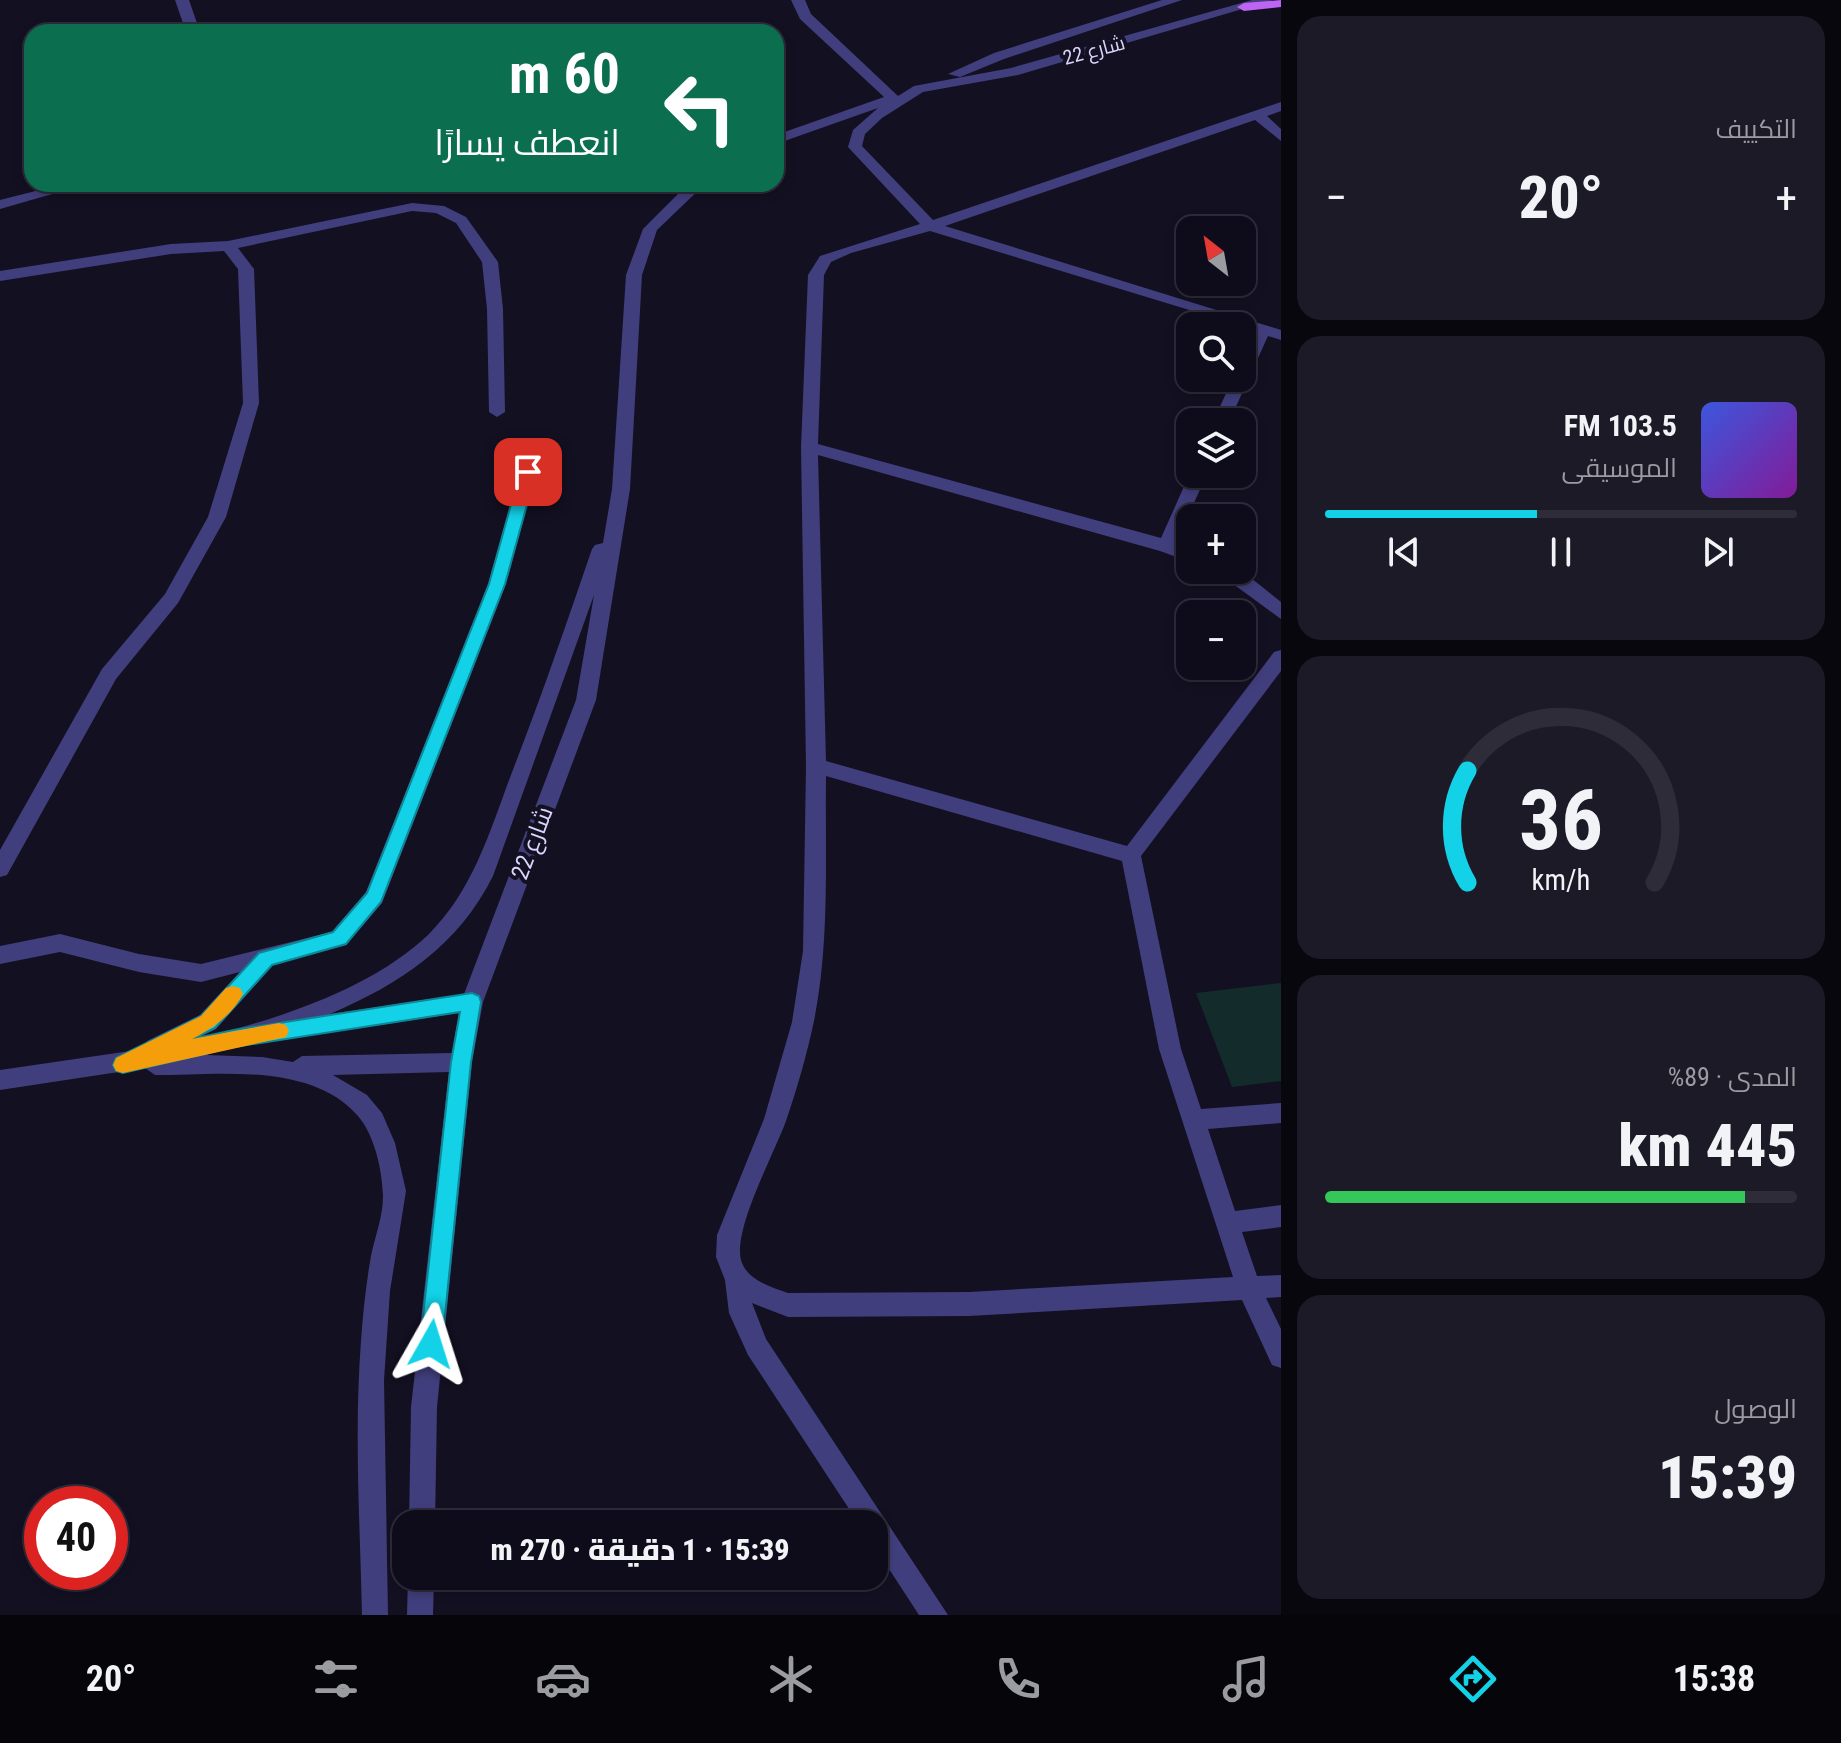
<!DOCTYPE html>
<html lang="ar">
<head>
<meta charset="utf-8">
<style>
	body { margin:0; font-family:"Roboto Condensed",Cairo,sans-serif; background:#1c1a27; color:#f1f3f6; direction:rtl; height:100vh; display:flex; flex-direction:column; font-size:30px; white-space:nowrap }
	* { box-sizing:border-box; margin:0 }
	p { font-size:26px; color:#9b9ba2 }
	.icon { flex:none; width:44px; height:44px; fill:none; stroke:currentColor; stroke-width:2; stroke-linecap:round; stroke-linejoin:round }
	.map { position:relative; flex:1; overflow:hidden; direction:ltr }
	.panel { display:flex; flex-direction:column; gap:16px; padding:16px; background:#08070e; width:560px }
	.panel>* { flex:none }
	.top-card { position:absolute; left:24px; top:24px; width:760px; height:168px; border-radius:24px; box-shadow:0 4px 12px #0003,0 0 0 2px #2e2c39; direction:rtl; background:#0b6e4f; color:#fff; overflow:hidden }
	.needle { width:52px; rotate:329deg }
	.controls { position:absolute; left:1176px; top:216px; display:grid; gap:16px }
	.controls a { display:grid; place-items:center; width:80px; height:80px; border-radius:16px; background:#0e0c1a; box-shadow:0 4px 12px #0003,0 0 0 2px #2e2c39; font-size:40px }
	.speed { position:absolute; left:24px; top:1486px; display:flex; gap:16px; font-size:40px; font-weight:700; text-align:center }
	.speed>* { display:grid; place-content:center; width:104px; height:104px; border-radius:50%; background:#0e0c1a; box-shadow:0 4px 12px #0003,0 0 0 2px #2e2c39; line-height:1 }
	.speed .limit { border:12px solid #d22; background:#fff; color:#111 }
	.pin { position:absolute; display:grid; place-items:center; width:68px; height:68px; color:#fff; margin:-34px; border-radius:16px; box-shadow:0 4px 12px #0006 }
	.me { position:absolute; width:88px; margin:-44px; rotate:6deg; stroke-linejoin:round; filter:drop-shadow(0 0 6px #0008) }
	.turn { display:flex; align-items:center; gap:28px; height:168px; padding:0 32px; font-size:36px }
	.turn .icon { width:104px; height:104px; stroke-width:2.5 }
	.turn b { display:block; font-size:56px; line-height:68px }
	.big { font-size:60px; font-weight:800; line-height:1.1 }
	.panel .widget { flex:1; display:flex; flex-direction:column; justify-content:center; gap:12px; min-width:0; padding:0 28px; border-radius:24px; background:#1c1a27 }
	.panel .dial { align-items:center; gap:0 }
	.dial svg { height:208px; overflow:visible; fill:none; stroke:#2e2c39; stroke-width:7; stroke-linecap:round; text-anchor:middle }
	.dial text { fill:#f1f3f6; stroke:none }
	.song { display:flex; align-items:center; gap:24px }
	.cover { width:96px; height:96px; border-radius:12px; background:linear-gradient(135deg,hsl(230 70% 55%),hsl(290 70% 35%)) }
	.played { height:8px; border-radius:4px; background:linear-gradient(90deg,#13d2e8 45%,#2e2c39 45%) }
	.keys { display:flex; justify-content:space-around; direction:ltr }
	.heat { display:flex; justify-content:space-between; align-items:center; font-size:44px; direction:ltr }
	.charge { height:12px; border-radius:6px; background:linear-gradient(90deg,#34c759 89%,#2e2c39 0) }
	.trip { position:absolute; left:392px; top:1510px; width:496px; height:80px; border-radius:24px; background:#0e0c1a; box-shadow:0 4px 12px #0003,0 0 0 2px #2e2c39; font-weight:800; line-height:80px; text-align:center; direction:rtl }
	.menu { display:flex; height:128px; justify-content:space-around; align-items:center; background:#06050a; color:#9b9ba2 }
	.menu .icon { width:56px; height:56px }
	.menu .active { color:#13d2e8 }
	.menu b { font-size:36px; color:#f1f3f6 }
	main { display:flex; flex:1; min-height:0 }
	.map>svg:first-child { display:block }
	.green { fill:#132b2a }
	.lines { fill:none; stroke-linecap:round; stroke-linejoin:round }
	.minor { fill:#413e7d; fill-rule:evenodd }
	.major { fill:#bd64f2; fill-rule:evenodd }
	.route { fill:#13d2e8; stroke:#0c8897; stroke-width:2 }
	.slow { fill:#f59e0b }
	.labels { text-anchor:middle; stroke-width:8; stroke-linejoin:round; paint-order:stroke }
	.far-street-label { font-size:20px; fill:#d8d4fb; stroke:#131022 }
	.street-label { font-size:24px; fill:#d8d4fb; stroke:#131022 }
</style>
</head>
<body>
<main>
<section class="panel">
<div class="widget"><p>التكييف</p>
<div class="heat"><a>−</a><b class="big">20°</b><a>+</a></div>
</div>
<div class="widget">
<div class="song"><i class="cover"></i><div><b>103.5 FM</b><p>الموسيقى</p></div></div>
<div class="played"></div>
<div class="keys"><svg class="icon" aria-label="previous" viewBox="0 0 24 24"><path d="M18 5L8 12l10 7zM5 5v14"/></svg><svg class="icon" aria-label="pause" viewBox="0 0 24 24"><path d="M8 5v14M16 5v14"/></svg><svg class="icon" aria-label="next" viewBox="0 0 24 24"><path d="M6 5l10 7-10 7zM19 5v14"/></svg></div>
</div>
<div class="widget dial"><svg viewBox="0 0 100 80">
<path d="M14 69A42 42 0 1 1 86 69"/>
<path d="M14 69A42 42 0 0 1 14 26" stroke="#13d2e8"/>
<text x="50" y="56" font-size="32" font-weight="700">36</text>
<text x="50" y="72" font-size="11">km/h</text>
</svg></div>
<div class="widget"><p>المدى · 89%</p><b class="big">445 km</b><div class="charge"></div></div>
<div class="widget"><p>الوصول</p><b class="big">15:39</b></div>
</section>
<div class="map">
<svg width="1281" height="1615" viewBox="0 0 1281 1615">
	<rect width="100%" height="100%" fill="#131022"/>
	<polygon class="green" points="1281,983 1281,1081 1232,1087 1196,993"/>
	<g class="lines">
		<g class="minor">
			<polygon points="175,0 189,0 200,32 186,32"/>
			<path d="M791,0h14l6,14 87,82 16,-10 97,-18 241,-68h21l-255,75 -95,17 -41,26 -17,16 -3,12 71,74 348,-118v9l-14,5 14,13v12l-26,-21 -310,106 336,104v10l-13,-4 -39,86h-16l20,-44h9v-20l12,-26 -12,-6 -312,-95 -79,22 -20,9 -7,13 -6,169 343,94 29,-65 17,1 -31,69 14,6v13l-30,-11 -342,-96 8,306 301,85 147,-194 7,-2v21l-140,185 40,193 20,60 80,-6v20l-73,6 27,82 46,-6v22l-39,5 15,44 24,-1v22l-15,1 15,31v39l-9,-3 -30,-65 -273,16 -181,1 -36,-14 14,36 182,276h-29l-45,-69v-22h-15l-111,-169 -19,-42 -4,-33 -9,-23 1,-22 47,-116 28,-97 11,-71 3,-185 -5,-319 7,-172 12,-19 100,-32 -72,-77 5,-17 25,-22 -102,36v-9l108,-38 -84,-78zM826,776l296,85 37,188 74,228 -264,15 -181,1c-20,-7 -47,-15 -48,-40 -1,-35 33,-97 46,-132 11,-32 21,-67 28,-100 16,-80 11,-163 12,-245z"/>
			<polygon points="1162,0 1182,0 1004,59 960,77 948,74 994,53"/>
			<polygon points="63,184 87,184 0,209 0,200"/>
			<path d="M688,184h17l-48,46 -15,45 -12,214 -34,211 -113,302 -11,60 -35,345 -2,117h-26l2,-117 38,-335 -116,3 34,20 15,18 13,30 11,48 -16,100 -6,89 4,235h-26c-2,-91 -8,-183 -1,-274 2,-28 5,-57 10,-85 4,-20 12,-39 12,-60 -1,-26 -8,-60 -25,-80 -47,-54 -140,-41 -203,-41l-10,-7 -145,22v-20l144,-21 3,-8 53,-26 40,-43 -39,10 -62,-10 -79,-20 -60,12v-18l60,-12 79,20 62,10 131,-32 34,-40 122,-308 40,-140 8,-6 8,6 -38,140 -124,319 -36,42 -72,19 -58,65 -18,9c76,-17 174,-49 231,-104 46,-46 62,-107 85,-167 28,-72 53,-145 78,-218l3,-4 8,-2 9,-54 14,-214 17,-46zM594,595l-18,105 -112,294 -134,20c70,-30 128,-68 163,-138zM459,1013l-7,40 -150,3 -9,6 -31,-5 -56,-2 67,-20 9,5z"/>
			<polygon points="412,203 444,206 466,217 498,262 503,309 505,412 497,417 489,412 487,309 482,262 456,223 436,213 412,211 238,248 254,269 259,403 226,517 178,603 116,679 7,875 0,877 0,850 102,669 165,594 208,517 243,403 238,269 224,251 171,254 0,281 0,271 171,244 228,241"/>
			<polygon points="1214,570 1241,570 1281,602 1281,619"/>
			<polygon points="408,1576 434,1576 433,1615 407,1615"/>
		</g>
		<polygon class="major" points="1281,0 1281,7 1244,11 1237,7 1244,3"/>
	</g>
	<polygon class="route" points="528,467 536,472 505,584 381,902 346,944 272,965 215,1028 192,1039 234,1030 472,993 479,996 481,1002 471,1062 442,1344 439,1352 431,1355 423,1352 420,1344 451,1062 460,1012 234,1047 123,1073 116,1071 113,1065 116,1058 201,1016 259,953 333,932 367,893 489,584 520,472"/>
	<path class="slow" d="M233,986l7,2 3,6c-11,21 -31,35 -51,45l87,-16 7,2 3,6 -3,6 -163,36 -7,-2 -3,-6 3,-7 85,-42 25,-28z"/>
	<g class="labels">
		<g class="far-street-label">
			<text transform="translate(1094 50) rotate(-15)" y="7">شارع 22</text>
		</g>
		<g class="street-label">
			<text transform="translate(532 843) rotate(-69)" y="8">شارع 22</text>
		</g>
	</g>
</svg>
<div class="controls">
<a><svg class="needle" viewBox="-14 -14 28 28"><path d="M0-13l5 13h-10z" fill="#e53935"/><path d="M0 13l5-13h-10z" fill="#9b9ba2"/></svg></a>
<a><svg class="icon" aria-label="search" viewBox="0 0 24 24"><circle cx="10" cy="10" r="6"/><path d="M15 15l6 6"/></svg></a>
<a><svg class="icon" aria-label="layers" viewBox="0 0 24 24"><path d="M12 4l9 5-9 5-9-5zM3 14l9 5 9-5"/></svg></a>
<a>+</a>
<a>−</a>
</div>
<div class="speed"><div class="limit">40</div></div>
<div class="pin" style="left:528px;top:472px;background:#d93025"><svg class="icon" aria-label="arrive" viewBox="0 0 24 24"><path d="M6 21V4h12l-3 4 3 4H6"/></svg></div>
<svg class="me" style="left:431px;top:1344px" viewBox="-20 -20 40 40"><path d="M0-17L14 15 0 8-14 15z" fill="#13d2e8" stroke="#fff" stroke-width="4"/></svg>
<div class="trip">15:39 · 1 دقيقة · 270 m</div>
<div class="top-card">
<div class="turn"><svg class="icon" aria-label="left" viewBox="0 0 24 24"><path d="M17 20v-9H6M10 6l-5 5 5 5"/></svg><div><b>60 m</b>انعطف يسارًا</div></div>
</div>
</div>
</main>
<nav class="menu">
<b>15:38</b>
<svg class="icon active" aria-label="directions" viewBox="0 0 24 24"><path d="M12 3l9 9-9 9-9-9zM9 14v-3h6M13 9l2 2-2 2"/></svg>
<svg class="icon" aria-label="music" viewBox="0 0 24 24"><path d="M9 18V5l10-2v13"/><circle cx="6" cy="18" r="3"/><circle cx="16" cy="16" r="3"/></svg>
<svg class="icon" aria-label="phone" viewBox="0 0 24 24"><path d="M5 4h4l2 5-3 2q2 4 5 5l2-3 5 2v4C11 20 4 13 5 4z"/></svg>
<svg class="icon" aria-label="climate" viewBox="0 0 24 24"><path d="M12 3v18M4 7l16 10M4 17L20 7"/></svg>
<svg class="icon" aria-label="car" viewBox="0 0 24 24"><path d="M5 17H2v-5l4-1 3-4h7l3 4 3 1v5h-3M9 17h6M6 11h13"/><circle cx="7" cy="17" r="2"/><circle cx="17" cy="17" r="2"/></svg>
<svg class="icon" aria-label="filters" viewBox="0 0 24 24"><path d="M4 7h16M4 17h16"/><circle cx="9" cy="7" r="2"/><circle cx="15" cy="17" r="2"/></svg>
<b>20°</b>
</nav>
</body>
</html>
